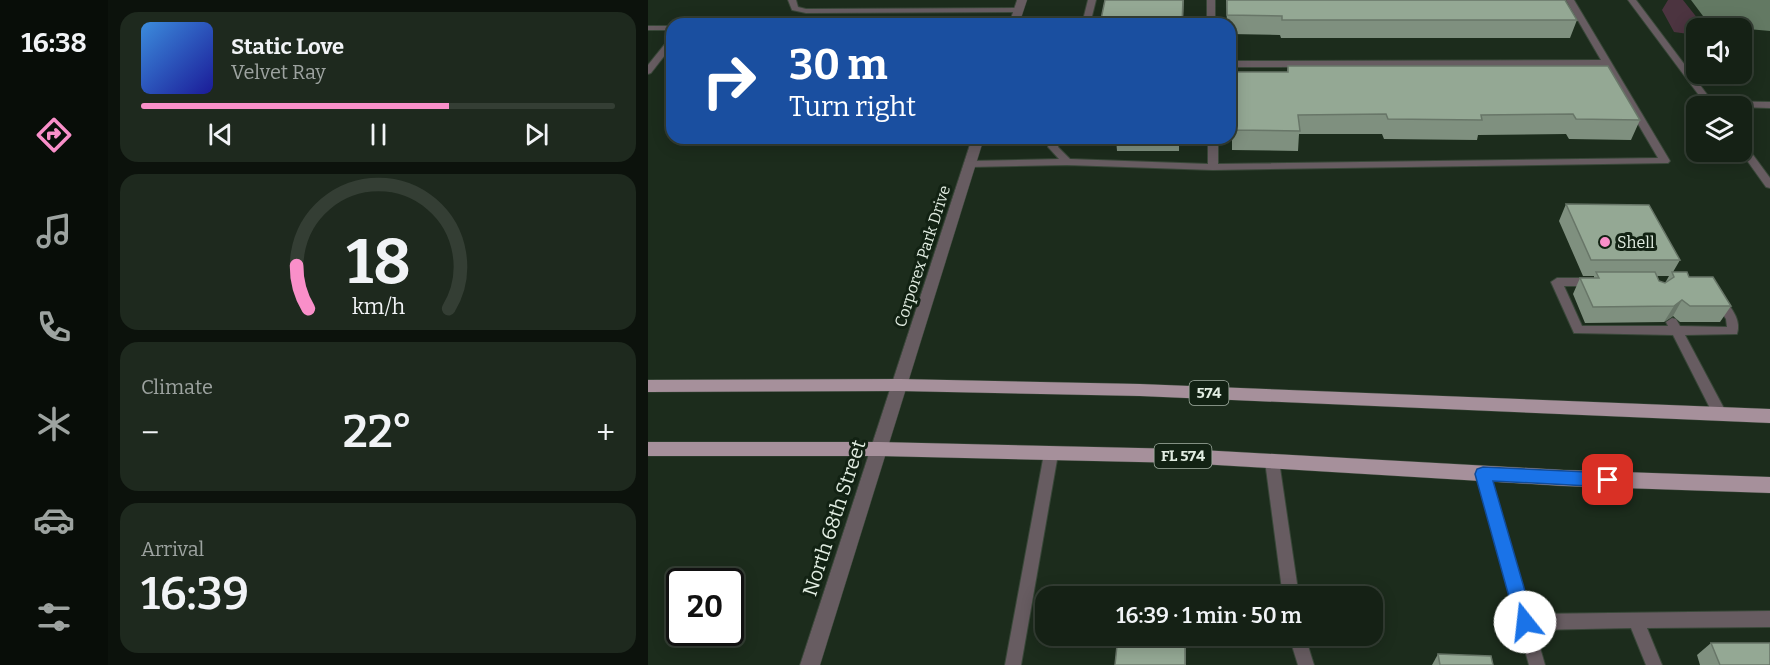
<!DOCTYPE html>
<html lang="en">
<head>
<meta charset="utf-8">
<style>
	body { margin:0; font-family:Bitter,serif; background:#1e291e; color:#f1f3f6; height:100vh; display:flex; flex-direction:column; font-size:22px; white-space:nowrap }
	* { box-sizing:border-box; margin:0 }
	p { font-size:20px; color:#9da3a0 }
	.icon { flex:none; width:33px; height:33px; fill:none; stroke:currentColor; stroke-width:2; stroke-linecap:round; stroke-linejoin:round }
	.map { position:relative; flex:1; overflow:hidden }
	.drawer { display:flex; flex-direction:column; gap:12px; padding:12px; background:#0c120c; width:540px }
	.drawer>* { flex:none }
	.banner { position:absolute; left:18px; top:18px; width:570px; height:126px; border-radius:18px; box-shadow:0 3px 15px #0003,0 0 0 2px #343e34; background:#1a4fa0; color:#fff; overflow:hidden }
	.buttons { position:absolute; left:1038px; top:18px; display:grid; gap:12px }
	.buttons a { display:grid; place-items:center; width:66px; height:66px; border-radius:12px; background:#152115; box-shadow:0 3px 15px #0003,0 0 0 2px #343e34; font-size:30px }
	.speed { position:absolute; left:18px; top:568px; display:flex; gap:12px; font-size:30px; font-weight:700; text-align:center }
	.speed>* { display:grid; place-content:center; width:78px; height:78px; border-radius:50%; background:#152115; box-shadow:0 3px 15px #0003,0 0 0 2px #343e34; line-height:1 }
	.speed .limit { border:3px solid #111; border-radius:9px; background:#fff; color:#111 }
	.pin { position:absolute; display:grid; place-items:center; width:51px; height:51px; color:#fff; margin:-26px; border-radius:12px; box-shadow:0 3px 9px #0006 }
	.me { position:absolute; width:66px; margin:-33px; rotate:344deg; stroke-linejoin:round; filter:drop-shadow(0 0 4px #0008) }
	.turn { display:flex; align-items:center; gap:21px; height:126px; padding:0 24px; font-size:27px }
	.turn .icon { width:78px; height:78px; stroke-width:2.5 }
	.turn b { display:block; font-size:42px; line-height:51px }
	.big { font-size:45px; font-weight:600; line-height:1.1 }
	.drawer .tile { flex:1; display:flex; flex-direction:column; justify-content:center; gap:9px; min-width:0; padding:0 21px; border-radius:18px; background:#1e291e }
	.drawer .dial { align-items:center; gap:0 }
	.dial svg { height:156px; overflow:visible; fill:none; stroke:#343e34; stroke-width:7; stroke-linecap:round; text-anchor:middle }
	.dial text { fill:#f1f3f6; stroke:none }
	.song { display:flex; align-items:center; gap:18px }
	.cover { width:72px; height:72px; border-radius:9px; background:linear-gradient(135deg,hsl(210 70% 55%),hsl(240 70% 35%)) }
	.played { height:6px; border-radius:3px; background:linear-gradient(90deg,#f98fc9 65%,#343e34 65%) }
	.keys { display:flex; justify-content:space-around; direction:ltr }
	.heat { display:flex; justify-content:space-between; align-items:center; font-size:33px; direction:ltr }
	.trip { position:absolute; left:387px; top:586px; width:348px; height:60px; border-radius:18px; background:#152115; box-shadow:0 3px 15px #0003,0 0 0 2px #343e34; font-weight:600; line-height:60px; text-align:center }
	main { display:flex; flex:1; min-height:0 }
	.tab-bar { display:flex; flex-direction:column; width:108px; justify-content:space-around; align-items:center; background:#080d08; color:#9da3a0 }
	.tab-bar .icon { width:42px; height:42px }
	.tab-bar .on { color:#f98fc9 }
	.tab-bar b { font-size:27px; color:#f1f3f6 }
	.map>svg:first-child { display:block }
	.green { fill:#4c3440 }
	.water { fill:#637963 }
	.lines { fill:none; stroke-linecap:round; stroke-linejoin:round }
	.service-casing { stroke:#384738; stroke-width:2 }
	.minor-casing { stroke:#384738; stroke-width:1 }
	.primary-casing { stroke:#384738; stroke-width:1 }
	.service { fill:#675c61; fill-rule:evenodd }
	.minor { fill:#675c61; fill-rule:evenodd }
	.primary { fill:#a6909b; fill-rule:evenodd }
	.wall { fill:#7f907f; fill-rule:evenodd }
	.shaded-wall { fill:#687668 }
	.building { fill:#94a894; stroke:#687668; stroke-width:1.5 }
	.route { fill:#1a73e8; stroke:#114b97; stroke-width:1.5 }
	.poi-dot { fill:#f98fc9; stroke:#122213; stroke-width:2 }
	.labels { text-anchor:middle; stroke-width:6; stroke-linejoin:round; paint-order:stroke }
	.shield { fill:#122213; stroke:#a4b0a4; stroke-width:1.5 }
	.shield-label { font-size:15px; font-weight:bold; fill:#e2ede2 }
	.poi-label { font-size:16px; fill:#e2ede2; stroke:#122213; text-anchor:start }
	.street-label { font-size:16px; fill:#e2ede2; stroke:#122213 }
	.near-street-label { font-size:20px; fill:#e2ede2; stroke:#122213 }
</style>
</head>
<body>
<main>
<nav class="tab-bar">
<b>16:38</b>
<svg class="icon on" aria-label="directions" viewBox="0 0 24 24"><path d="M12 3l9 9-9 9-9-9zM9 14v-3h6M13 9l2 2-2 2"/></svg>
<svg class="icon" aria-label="music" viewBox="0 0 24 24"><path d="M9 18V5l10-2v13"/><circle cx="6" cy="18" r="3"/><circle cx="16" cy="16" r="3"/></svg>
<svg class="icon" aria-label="phone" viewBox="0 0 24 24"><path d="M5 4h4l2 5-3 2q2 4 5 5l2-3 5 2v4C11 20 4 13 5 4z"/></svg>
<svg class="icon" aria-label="climate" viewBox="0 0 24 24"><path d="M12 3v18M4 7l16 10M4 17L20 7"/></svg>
<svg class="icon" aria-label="car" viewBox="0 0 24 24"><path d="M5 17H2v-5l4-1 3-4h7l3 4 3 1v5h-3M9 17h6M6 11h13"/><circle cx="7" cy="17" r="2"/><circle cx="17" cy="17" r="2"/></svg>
<svg class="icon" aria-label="filters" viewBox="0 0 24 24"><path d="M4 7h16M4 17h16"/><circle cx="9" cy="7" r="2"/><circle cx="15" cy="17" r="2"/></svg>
</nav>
<section class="drawer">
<div class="tile">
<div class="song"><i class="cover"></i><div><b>Static Love</b><p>Velvet Ray</p></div></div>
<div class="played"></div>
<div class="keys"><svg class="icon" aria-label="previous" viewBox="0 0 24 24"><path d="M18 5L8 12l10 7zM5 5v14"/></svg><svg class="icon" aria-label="pause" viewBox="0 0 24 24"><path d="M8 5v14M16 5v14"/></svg><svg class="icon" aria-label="next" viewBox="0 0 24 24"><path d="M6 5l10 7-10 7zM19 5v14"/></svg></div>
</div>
<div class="tile dial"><svg viewBox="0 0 100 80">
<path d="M14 69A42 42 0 1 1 86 69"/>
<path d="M14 69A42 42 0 0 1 8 47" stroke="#f98fc9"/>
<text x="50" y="56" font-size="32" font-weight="700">18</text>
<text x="50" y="72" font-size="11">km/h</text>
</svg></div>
<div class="tile"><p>Climate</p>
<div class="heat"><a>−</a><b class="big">22°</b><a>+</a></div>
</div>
<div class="tile"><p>Arrival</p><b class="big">16:39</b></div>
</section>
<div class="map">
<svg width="1122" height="665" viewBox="0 0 1122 665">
	<rect width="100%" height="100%" fill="#1c2c1c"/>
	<polygon class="green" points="1020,0 1035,0 1050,19 1063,28 1048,28 1048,35 1026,32 1014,10"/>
	<polygon class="water" points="1043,0 1122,0 1122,31 1067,26 1058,20"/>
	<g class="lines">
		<g class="service-casing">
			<g id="service">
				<polygon points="140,0 148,0 150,7 158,9 371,8 375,10 371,12 158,13 144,10"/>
				<polygon points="440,0 448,0 442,24 434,24"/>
				<rect x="559" y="0" width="8" height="24"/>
				<polygon points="918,0 926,0 1022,161 1020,163 565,170 419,165 322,167 317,164 322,161 411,159 400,147 402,138 412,138 410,147 422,159 560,164 560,138 570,138 570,164 1010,158 956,66 582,67 582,61 953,60"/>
				<polygon points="980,0 988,0 1064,101 1122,102 1122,108 1059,106"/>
				<rect x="0" y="26" width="24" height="4"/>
				<polygon points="21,39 24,39 24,46 3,73 0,74 0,65"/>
				<polygon points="1094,143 1097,144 1122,178 1122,188 1118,187 1093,152"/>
				<path d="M909,278h36l6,4 -6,4h-29l18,40h86l-2,-4 6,-4 4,1 4,7 47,1 -1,-8 -14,-21 2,-3h8c8,12 20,24 15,39l-52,1 42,79 -2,4 -5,1 -5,-1 -42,-83 -99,-2 -23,-51z"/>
				<polygon points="403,448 408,450 410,454 373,665 357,665 396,454 398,450"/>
				<polygon points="624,455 629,457 631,461 651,597 635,597 617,461 619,457"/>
				<polygon points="835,468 840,470 842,474 882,614 1122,611 1122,627 999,628 1014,665 998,665 983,628 887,630 897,665 881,665 828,474 830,470"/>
				<polygon points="641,636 657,636 666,665 650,665"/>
			</g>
		</g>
		<g class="minor-casing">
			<g id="minor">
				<polygon points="369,0 379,0 371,24 361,24"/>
				<polygon points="324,138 336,138 172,665 152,665"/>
			</g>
		</g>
		<g class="primary-casing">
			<g id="primary">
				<polygon points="252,379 492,384 1122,409 1122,423 492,396 252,391 0,392 0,380"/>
				<polygon points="0,442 231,442 535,449 916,470 1122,477 1122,493 916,486 535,463 231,456 0,456"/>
			</g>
		</g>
		<use href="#service" class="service"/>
		<use href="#minor" class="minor"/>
		<use href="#primary" class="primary"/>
	</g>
	<g class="wall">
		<polygon points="578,0 917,0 929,20 922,38 633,38 632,35 582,34 582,24 579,24"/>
		<polygon points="640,66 992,120 983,140 921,139 918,134 830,135 829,140 736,139 734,134 651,134 650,151 584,150 584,72 639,72"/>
		<polygon points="468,138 531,138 531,151 469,151"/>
		<path d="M918,204l114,56 -7,12 16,5 42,29 -11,16h-40l-7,-6 -9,6 -79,1 -12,-29 7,-16h14v-2h-11l-24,-55zM1009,276h12l-4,7 -6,-2z"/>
		<polygon points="1063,643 1122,665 1052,665 1049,655"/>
		<polygon points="790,654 845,665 784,665"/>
	</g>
	<g class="shaded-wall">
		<polygon points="535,0 536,0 535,24 534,24"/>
		<polygon points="1034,300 1025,316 1016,322 1026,306"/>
		<rect x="537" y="636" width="1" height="29"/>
	</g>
	<g class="building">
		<polygon points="457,0 535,0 534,24 452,24"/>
		<polygon points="579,0 917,0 929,20 634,20 634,16 579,15"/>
		<polygon points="640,66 960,66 992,120 928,119 925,114 833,115 834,120 740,119 738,114 650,115 652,131 584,130 584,72 640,72"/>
		<polygon points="918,204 1001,205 1032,260 943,260"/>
		<polygon points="948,272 1007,272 1011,281 1017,283 1026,277 1024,272 1039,272 1041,277 1065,277 1083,306 1042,306 1034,300 1026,306 945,307 932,278 951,278"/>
		<polygon points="475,596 524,597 474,597"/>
		<polygon points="470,636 537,636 537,665 467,665"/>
		<polygon points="1063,643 1122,643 1122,665 1072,665"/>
		<polygon points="790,654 843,656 845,665 792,665"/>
	</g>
	<polygon class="route" points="835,467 960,473 966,475 968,480 966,485 960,487 845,481 886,622 883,628 877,630 871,628 868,622 827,474 829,469"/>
	<circle class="poi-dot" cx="957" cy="242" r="6"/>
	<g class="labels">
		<g class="shield">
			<rect x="541.5" y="381" width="39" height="24" rx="4.5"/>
			<rect x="506.5" y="444" width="57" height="24" rx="4.5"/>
		</g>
		<g class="shield-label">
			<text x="561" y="398">574</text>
			<text x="535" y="461">FL 574</text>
		</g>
		<g class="poi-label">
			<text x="969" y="248">Shell</text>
		</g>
		<g class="street-label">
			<text transform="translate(274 256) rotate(-72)" y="6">Corporex Park Drive</text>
		</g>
		<g class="near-street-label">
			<text transform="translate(186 518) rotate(-72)" y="7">North 68th Street</text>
		</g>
	</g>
</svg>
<div class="buttons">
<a><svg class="icon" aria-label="sound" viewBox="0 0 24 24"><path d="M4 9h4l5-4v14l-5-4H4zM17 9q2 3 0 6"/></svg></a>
<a><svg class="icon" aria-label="layers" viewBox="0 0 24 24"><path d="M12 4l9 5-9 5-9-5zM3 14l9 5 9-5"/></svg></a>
</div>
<div class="speed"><div class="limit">20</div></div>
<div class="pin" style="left:960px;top:480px;background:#d93025"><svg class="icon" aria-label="arrive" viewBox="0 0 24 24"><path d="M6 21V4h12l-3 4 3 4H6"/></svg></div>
<svg class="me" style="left:877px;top:622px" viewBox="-20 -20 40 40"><circle r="19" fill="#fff"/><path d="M0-13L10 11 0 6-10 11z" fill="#1a73e8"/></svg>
<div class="trip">16:39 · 1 min · 50 m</div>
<div class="banner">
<div class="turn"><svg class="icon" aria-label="right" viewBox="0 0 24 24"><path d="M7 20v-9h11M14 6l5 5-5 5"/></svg><div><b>30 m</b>Turn right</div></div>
</div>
</div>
</main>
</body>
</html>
